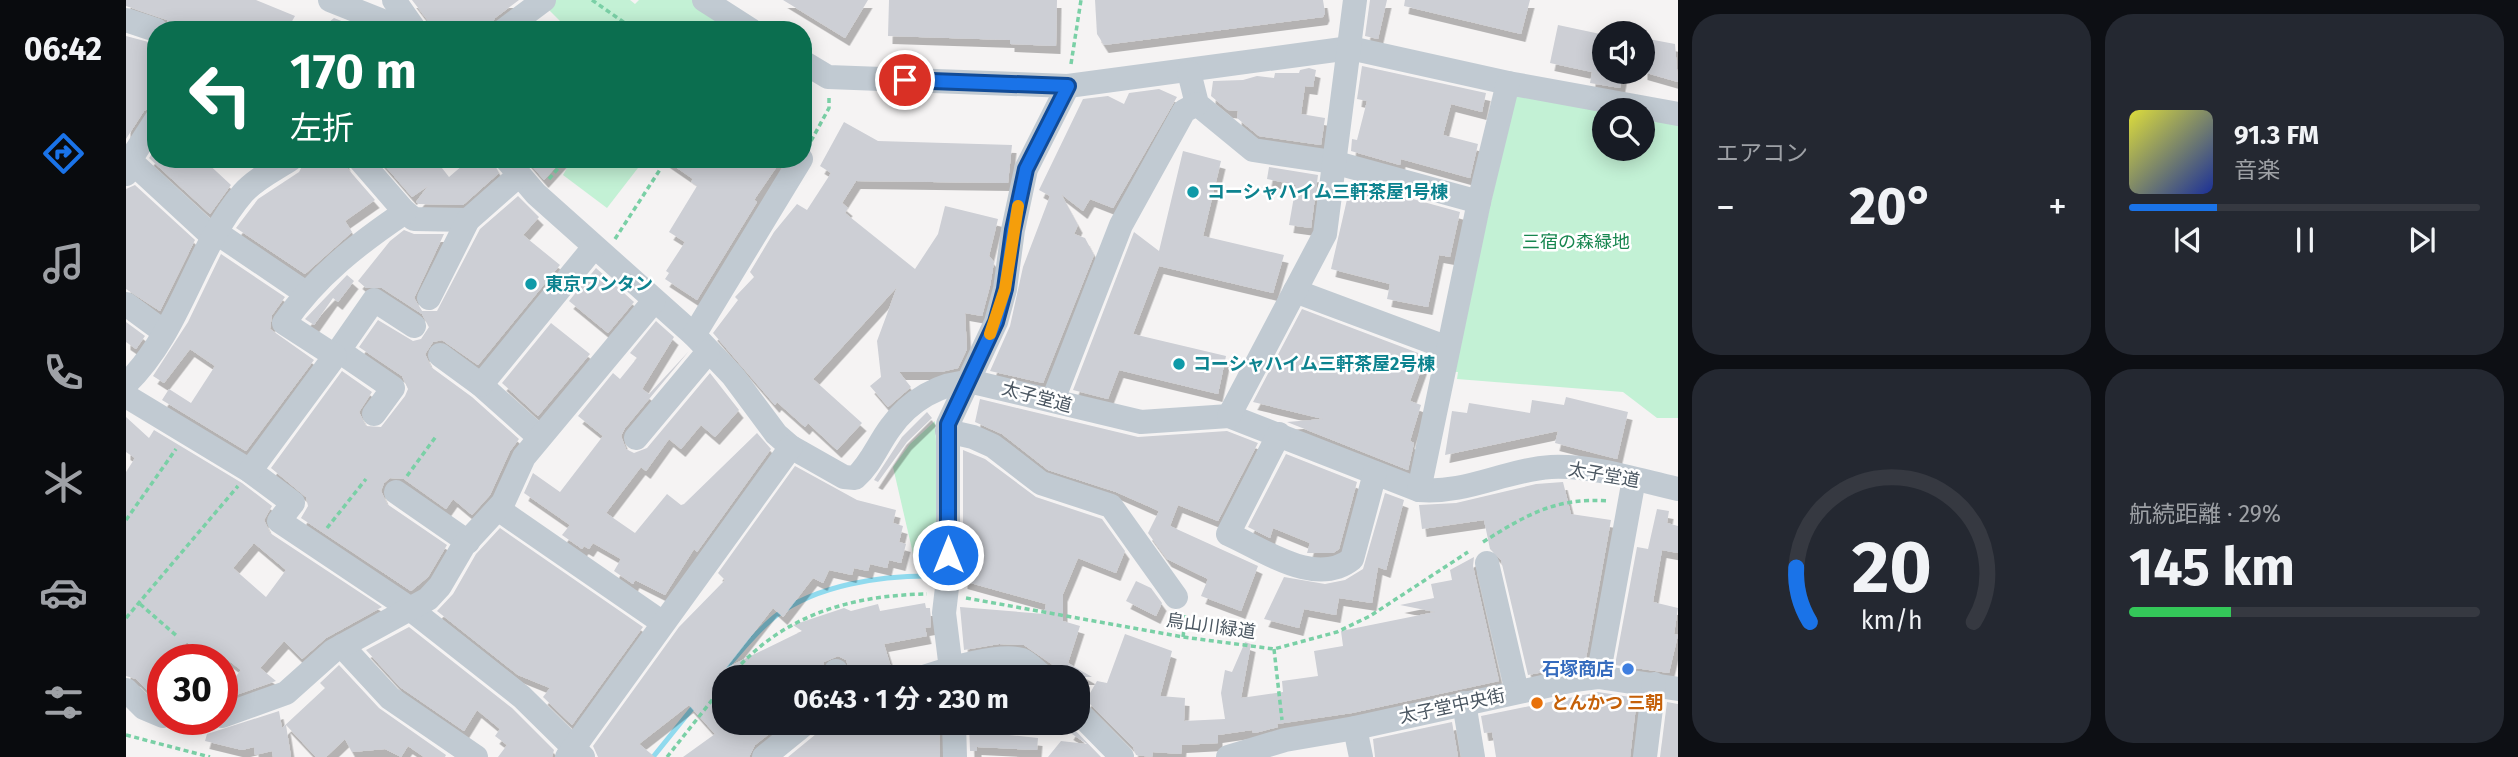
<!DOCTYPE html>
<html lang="ja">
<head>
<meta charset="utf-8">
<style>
	body { margin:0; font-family:"Fira Sans","Noto Sans JP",sans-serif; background:#242831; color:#f1f3f6; height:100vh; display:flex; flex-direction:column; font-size:26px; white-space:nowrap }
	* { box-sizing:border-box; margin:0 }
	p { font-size:23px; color:#9ea1a6 }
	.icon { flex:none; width:38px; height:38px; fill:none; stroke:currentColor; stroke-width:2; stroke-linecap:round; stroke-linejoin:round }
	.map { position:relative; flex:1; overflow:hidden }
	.side { display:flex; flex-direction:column; gap:14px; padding:14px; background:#0d0f14; width:840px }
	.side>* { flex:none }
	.top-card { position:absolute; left:21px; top:21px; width:665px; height:147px; border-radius:28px; box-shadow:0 4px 18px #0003; background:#0b6e4f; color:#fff; overflow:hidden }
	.fabs { position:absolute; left:1466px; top:21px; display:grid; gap:14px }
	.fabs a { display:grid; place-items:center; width:63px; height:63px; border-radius:50%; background:#171b24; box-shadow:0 4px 18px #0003; font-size:35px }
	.speed { position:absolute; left:21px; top:644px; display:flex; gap:14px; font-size:35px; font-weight:700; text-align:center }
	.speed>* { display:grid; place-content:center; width:91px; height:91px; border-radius:50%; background:#171b24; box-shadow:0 4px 18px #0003; line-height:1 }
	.speed .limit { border:10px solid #d22; background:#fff; color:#111 }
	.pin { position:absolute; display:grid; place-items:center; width:60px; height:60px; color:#fff; margin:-30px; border:4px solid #fff; border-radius:50%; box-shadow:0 2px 7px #0007 }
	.me { position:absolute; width:77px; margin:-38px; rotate:0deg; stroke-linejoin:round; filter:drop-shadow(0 0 5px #0008) }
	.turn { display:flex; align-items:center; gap:24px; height:147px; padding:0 28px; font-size:32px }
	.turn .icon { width:91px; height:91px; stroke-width:2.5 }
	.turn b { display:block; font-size:49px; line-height:60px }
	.big { font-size:52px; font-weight:700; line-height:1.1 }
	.side .tile { flex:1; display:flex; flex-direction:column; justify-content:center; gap:10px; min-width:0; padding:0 24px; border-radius:28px; background:#242831 }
	.side .dial { align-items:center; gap:0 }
	.dial svg { height:182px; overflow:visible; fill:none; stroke:#363941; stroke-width:7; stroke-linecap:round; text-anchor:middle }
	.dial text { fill:#f1f3f6; stroke:none }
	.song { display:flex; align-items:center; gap:21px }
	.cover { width:84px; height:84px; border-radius:10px; background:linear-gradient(135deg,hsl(60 70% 55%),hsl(230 70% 35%)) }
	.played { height:7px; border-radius:4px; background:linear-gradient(90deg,#1a73e8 25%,#363941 25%) }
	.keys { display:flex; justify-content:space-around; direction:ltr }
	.heat { display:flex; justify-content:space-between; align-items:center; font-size:38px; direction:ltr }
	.charge { height:10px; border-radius:5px; background:linear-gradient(90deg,#34c759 29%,#363941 0) }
	.side .tiles { flex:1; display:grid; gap:14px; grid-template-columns:repeat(2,1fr) }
	.trip { position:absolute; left:586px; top:665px; width:378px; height:70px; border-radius:28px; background:#171b24; box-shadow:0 4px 18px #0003; font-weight:700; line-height:70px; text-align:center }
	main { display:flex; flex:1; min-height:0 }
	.menu { display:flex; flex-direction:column; width:126px; justify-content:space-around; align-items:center; background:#090b0e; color:#9ea1a6 }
	.menu .icon { width:49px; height:49px }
	.menu .selected { color:#1a73e8 }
	.menu b { font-size:32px; color:#f1f3f6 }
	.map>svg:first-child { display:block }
	.green { fill:#c3f1d5 }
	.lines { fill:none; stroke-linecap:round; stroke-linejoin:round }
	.stream { stroke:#90daee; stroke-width:5 }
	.building { fill:#cdcfd5; fill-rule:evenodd; filter:url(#shadow) }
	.path { stroke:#7ad0a6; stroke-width:3.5; stroke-dasharray:5 3.5; stroke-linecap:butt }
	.minor { stroke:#c1cad2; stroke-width:24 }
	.route-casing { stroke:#114b97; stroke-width:18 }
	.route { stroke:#1a73e8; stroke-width:12 }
	.slow { stroke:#f59e0b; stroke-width:12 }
	.culture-dot { fill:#0f9aa8; stroke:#fff; stroke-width:2.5 }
	.shop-dot { fill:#3f7fe0; stroke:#fff; stroke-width:2.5 }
	.food-dot { fill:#e8710a; stroke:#fff; stroke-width:2.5 }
	.labels { text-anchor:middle; stroke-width:5; stroke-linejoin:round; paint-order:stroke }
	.culture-label { font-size:18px; font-weight:bold; fill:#0d838f; stroke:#fff; text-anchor:start }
	.park-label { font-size:18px; fill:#17864f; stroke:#fff }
	.street-label { font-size:18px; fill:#4a5661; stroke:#fff }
	.shop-label { font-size:18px; font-weight:bold; fill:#366cbe; stroke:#fff; text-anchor:end }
	.food-label { font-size:18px; font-weight:bold; fill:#c56008; stroke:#fff; text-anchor:start }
</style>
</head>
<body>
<main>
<nav class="menu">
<b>06:42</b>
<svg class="icon selected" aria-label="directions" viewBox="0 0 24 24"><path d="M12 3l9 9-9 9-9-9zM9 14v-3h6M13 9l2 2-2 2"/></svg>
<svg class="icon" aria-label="music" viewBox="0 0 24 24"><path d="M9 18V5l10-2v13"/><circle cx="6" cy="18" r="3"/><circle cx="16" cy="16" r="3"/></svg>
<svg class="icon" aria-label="phone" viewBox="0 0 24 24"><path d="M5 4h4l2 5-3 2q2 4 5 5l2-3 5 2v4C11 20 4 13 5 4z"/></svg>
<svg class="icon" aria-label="climate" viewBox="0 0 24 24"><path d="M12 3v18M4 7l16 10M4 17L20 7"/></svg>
<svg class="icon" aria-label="car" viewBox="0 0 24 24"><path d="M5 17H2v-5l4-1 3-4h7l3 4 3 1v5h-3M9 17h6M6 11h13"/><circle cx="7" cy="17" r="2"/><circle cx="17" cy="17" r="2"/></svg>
<svg class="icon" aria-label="filters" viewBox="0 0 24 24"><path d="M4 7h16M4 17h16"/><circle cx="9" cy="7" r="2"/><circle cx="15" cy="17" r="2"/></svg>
</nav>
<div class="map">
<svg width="1552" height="757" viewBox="0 0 1552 757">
	<defs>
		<filter id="shadow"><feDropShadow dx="4.5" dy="8" stdDeviation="0" flood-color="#0004"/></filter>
	</defs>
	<rect width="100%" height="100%" fill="#f5f3f3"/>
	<g class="green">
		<polygon points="428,0 504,0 509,4 513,0 570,0 617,30 443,30 420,7"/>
		<polygon points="1389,94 1479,110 1479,149 1517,149 1517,117 1552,123 1552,418 1531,418 1497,392 1331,379 1332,372 1327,372"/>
		<polygon points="446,159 510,159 515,164 481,208 437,175"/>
		<polygon points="809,421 816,569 791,571 767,467 784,444"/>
	</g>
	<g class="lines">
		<g class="stream">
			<path d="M598,670c16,-17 33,-40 53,-55 41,-30 102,-39 151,-39"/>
			<polyline points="527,757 569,705"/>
		</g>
	</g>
	<g class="building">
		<polygon points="0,0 130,0 169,16 161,30 45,30 41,20 0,6"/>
		<polygon points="286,0 393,0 369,18 363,30 309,30"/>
		<polygon points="657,0 742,0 719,38"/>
		<polygon points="763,0 931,0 930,46 884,44 884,40 762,36"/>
		<polygon points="969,0 1197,0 1199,13 1197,17 978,45 971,34"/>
		<polygon points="1244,0 1261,0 1252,39 1239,36"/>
		<polygon points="1279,0 1404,0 1395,34 1278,6"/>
		<polygon points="208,18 238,30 193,30"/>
		<polygon points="1432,25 1479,35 1479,72 1497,72 1494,88 1464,83 1466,72 1424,63"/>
		<polygon points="0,36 30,44 30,105 18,111 0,139"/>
		<polygon points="1517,38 1549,44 1552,82 1517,72"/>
		<polygon points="1236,66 1360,93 1356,112 1325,104 1317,135 1352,144 1344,178 1275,159 1274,165 1225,151 1226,139 1231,140 1241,101 1231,99"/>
		<polygon points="1183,68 1190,70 1187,87 1179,86 1175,114 1199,118 1195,145 1133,136 1111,118 1112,111 1102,110 1085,96 1087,81 1117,80 1131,76 1148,78 1149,73 1173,73 1174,70"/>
		<polygon points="1033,89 1051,97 987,208 964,199 957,211 935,194 952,225 948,234 959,238 968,255 917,383 864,371 884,326 897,267 924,196 913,190 957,99 982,96 998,104 1003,93"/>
		<polygon points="718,122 752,141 886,145 882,183 730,181 716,203 722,208 719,213 789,269 812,234 819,206 872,219 863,256 868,262 864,286 856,316 839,313 841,349 832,368 815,372 773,372 785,387 762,407 744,386 755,377 751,341 771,287 687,379 736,423 711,450 682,423 679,427 651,402 649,405 587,333 612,300 609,297 628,277 624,272 648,232 671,204 681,210 705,173 694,166"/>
		<polygon points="30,148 30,159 77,159 105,185 84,214 23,158"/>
		<polygon points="1057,151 1095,161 1077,236 1158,255 1147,293 1033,266 1007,334 1100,356 1092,394 993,370 982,399 947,390 1008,232 1033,251"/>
		<polygon points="180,159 218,159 222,169 249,200 219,221 226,232 179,274 110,228 132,199 173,172"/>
		<polygon points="253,159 309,159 323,177 344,159 365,159 373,173 337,205 293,204 290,202 302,186 286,197"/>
		<polygon points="400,159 437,159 418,180"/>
		<polygon points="538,159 656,159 628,200 631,202 571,300 539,279 543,273 540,271 559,242 543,232 571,186 565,182 567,179"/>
		<polygon points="1143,167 1192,175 1185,228 1163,225 1170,185 1141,179"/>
		<polygon points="1225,182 1334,212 1324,257 1313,255 1302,307 1261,299 1264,284 1205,269"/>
		<polygon points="9,185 69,240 34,311 0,289 0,189"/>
		<polygon points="392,196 413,217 397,235 434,265 352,365 316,340 307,342 299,354 305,367 346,397 393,439 384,451 364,495 346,515 327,499 320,509 278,479 264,478 258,483 255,491 261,504 321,545 302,577 285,591 175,518 182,506 180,497 145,468 216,371 246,392 233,412 240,426 255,427 279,396 282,389 276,376 233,347 252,320 287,341 295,339 303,327 296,314 256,288 240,288 232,281 264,241 278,230 288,234 318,234 288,298 296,311 311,311 354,229"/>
		<polygon points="95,254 159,297 146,315 144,329 188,360 120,451 36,400 43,389 65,403 89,366 64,349 38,383 27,376 62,322"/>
		<polygon points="470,268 508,302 482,333 443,301"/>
		<polygon points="221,275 228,281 212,302 207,298 188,325 179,319"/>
		<polygon points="1176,309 1300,356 1284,401 1295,405 1284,441 1288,443 1282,470 1161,422 1197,419 1127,402"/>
		<polygon points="530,321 548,337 516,389 523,394 563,351 499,428 495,436 500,449 508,453 521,448 584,373 613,410 589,437 575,425 555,449 543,439 520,471 515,467 480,513 509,533 541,494 555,505 558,504 631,433 645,449 571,552 568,549 539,595 509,580 507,584 488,571 495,559 467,543 463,549 458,546 456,549 436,535 444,525 398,493 407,473 434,492 477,436 452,416 487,373 494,379 511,358 504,353"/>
		<polygon points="0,322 19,336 10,349 0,342"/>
		<polygon points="425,323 464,354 412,416 376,383"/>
		<polygon points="1440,397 1502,412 1491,459 1429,443 1432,431 1319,455 1326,411 1341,413 1343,403 1404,413 1406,400 1438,405"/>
		<polygon points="854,399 1012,437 1101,431 1132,443 1092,521 1052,505 1044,526 1132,566 1115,611 1075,596 1082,579 1041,559 1022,533 1033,511 990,492 922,470 876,434 849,422"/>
		<polygon points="801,412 806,418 781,442 752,482 748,480 776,437"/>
		<path d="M0,417l23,21 5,-8 88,53 30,23 -8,14 6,13 112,74 -56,31 -24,21 -18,-18 -24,27 16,13 -40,14 -8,-9 13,-16 -22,-17 -2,2 -11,-8 -5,7 -14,-12 -16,18h-8v35l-3,4 -8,-4 -16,-16 -10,-3v-204l9,-14 -9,-6zM128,543l32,27 -20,27 -33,-29z"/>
		<polygon points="837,450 859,459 910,497 976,519 999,551 990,573 952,558 937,594 937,621 954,626 942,663 966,677 933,677 927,665 898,645 873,644 838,650 834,607 918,614 920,604 837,581"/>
		<polygon points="1160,454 1231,482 1213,549 1207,553 1181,553 1184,543 1147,528 1144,538 1122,527"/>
		<polygon points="669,466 731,500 770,510 767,523 777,526 773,542 780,544 775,563 763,560 761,568 744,564 742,571 728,568 726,575 703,570 697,583 687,578 657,617 647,608 600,668 676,631 667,625 718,608 725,611 752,604 754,611 799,603 800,608 804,608 805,627 799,628 801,636 758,644 768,677 726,677 720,660 712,656 698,662 696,677 598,677 598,723 657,723 629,745 623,757 557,757 589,734 563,705 513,744 529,757 472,757 467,746 553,627 599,580 592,573"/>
		<polygon points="1437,482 1445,514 1485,520 1459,664 1402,675 1375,560 1364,549 1358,520 1296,529 1293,505 1330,503 1410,484"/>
		<polygon points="1259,493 1278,500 1260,570 1252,567 1246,603 1213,598 1210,615 1178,609 1173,628 1138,619 1158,577 1199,584 1219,580 1237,569"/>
		<polygon points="1531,509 1543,511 1541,523 1552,526 1552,553 1536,550 1527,602 1552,608 1548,634 1552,635 1543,673 1489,665 1511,547 1522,549"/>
		<polygon points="374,528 517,627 446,725 417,697 424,688 392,675 311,611 327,594 350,554"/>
		<polygon points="1348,557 1347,566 1373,681 1226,713 1151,724 1152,727 1133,732 1127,733 1126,730 1092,735 1092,743 1056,745 1055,754 1027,752 1026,757 1010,755 1007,747 960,700 971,681 981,683 999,634 1046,651 1034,696 1059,698 1058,721 1099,719 1095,693 1099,670 1106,672 1119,642 1125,644 1115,698 1157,692 1156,681 1192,676 1188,651 1217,646 1215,631 1309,612 1274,605 1308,598 1305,584 1326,580 1324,570"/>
		<polygon points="1010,581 1025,588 1036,603 1030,616 1000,601"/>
		<polygon points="283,627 386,708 428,750 426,757 372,757 381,745 369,736 374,729 351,710 338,731 274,687 240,650"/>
		<polygon points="213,665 253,708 320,755 319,757 298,757 282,746 275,757 259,749 226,752 219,739 200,757 190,757 160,725 165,757 147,757 146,751 129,755 128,747 116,750 79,741 81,734 153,711 156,728 199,688 194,683"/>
		<polygon points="1472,692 1511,698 1504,757 1370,757 1366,732 1358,733 1355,716"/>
		<polygon points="1541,702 1552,704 1552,757 1534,757"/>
		<polygon points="1326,722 1332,757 1249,757 1247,739"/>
		<polygon points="695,723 724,723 726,727 738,723 813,723 814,757 662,757 690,734"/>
		<polygon points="843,723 873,723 874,734 912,738 911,750 851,747 851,751 844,751"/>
		<polygon points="946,727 975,757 922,757 935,741 961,744 943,732"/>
	</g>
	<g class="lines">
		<g class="path">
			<polyline points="466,0 509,30"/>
			<polyline points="945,64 955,0"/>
			<polyline points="685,141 703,108 703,97"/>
			<polyline points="423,179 440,159"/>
			<polyline points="489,239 535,168"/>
			<polyline points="281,476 311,435"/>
			<polyline points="0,520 50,449"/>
			<polyline points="201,528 240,479"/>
			<path d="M1357,542c43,-27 73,-45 126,-41"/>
			<polyline points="840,598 1057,637 1148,649 1211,632 1244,616 1342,552"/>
			<polyline points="14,604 52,637"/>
			<polyline points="0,618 112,486"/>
			<polyline points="1057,637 1060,614"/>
			<polyline points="1148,649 1156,720"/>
			<path d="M604,677c49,-61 121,-82 197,-83"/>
			<polyline points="0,735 84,757"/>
			<polyline points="541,757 598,685"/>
		</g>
		<g class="minor">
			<polyline points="204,0 279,30"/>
			<polyline points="268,0 289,30"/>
			<polyline points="578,0 625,30"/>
			<polyline points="0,20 30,30"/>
			<polyline points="378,30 418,0"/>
			<polyline points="677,62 702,77 942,86 1224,48 1382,83 1552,114"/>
			<polyline points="1063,72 1071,104 1127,150 1207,162 1353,202"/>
			<path d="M380,159l30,35 158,141 39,41 43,58 15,13 53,30 11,1c16,-14 23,-34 35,-50 19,-27 50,-46 83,-46l168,40 88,-6 190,74c47,4 86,-20 132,-23 41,-2 87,13 127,22"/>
			<polyline points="8,164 88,238"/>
			<polyline points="0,174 8,164 6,157 30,120"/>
			<polyline points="279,212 288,219 342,220"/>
			<polyline points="91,233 178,292"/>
			<polyline points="1169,291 1322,348"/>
			<polyline points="303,298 342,220 392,176"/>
			<polyline points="0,304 38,332"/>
			<polyline points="568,335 675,159"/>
			<polyline points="213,351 267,388 248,414"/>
			<polyline points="314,355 355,385 413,437"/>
			<polyline points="209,356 248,300 288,326"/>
			<path d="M0,384c55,-53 69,-135 117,-191 12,-14 33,-24 48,-34"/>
			<polyline points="355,385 468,247"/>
			<polyline points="0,396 124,471 167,503 153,521 283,608 396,697 457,757"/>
			<polyline points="927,400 995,225 1058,111 1071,104"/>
			<polyline points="1103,416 1199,234 1229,0"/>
			<polyline points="821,431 847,437 867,446 915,483 985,506 1050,597"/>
			<path d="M1153,434l-51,100c36,16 88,54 124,25l23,-86"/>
			<polyline points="510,438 582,352"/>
			<path d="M124,471l85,-115 -51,-33c32,-47 75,-80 121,-111l-46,-53"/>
			<polyline points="1293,490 1353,202 1382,83"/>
			<polyline points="270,492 342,542"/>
			<polyline points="372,509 537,623"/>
			<polyline points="1361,563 1391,692"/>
			<polyline points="216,646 264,698 350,757"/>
			<polyline points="710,671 712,677"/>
			<path d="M798,677c21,-7 76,-24 98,-17 7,3 15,12 22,17"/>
			<polyline points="826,677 818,613 822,579 822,424 870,322 879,289 887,230 900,169 942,86"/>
			<polyline points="1472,677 1508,479"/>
			<polyline points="0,690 18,708 37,716"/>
			<polyline points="1338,703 1347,757"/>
			<polyline points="952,712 996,757"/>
			<polyline points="96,716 160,693 207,651 302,599 314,586 338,545 377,503 398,457 528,301"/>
			<polyline points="57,719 83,719"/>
			<polyline points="828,723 829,757"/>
			<polyline points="1229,728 1235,757"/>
			<polyline points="441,757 665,447"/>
			<polyline points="638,757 680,723"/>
			<polyline points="1102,757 1159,740 1229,728 1448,680 1472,677 1552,689"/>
			<polyline points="1519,757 1528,684"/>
		</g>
	</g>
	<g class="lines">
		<g class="route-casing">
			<polyline id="route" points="779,80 942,86 900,169 887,230 879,289 870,322 822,424 822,555"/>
		</g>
		<use href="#route" class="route"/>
		<polyline class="slow" points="864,334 879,289 892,206"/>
	</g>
	<g class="culture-dot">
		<circle cx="1067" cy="192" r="7"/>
		<circle cx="405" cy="284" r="7"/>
		<circle cx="1053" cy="364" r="7"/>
	</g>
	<circle class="shop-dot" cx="1502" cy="669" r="7"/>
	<circle class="food-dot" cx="1411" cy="703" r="7"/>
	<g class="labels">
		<g class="culture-label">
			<text x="1081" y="198">コーシャハイム三軒茶屋1号棟</text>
			<text x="419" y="290">東京ワンタン</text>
			<text x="1067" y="370">コーシャハイム三軒茶屋2号棟</text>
		</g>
		<g class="park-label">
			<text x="1450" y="248">三宿の森緑地</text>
		</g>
		<g class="street-label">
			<text transform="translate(911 397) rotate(15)" y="6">太子堂道</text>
			<text transform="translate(1478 475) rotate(10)" y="6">太子堂道</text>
			<text transform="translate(1085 626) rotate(8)" y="6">烏山川緑道</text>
			<text transform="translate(1326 706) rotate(-12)" y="6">太子堂中央街</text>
		</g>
		<g class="shop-label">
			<text x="1488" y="675">石塚商店</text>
		</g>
		<g class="food-label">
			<text x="1425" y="709">とんかつ 三朝</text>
		</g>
	</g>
</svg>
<div class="fabs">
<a><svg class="icon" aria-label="sound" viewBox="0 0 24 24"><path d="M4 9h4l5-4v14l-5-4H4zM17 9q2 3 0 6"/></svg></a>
<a><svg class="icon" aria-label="search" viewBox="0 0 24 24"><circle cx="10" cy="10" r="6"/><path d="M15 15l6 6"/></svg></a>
</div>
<div class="speed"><div class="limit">30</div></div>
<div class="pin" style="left:779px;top:80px;background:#d93025"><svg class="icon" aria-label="arrive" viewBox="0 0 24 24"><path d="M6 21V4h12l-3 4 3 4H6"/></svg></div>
<svg class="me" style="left:822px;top:555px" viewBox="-20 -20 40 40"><circle r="17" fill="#1a73e8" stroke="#fff" stroke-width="3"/><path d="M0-11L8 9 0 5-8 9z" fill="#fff"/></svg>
<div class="trip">06:43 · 1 分 · 230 m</div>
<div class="top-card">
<div class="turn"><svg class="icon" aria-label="left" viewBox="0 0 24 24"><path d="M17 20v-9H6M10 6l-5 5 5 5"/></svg><div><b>170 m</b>左折</div></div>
</div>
</div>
<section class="side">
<div class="tiles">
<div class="tile"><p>エアコン</p>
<div class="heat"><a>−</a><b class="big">20°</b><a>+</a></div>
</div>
<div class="tile">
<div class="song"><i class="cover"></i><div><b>91.3 FM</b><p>音楽</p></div></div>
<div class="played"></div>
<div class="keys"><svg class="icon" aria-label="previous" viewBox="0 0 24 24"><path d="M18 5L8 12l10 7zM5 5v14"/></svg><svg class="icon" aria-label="pause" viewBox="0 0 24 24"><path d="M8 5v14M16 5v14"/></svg><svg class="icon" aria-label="next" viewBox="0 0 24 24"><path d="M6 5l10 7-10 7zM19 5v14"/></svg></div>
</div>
<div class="tile dial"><svg viewBox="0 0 100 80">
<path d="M14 69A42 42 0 1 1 86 69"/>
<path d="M14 69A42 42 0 0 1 8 45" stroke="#1a73e8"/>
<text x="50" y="56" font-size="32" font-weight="700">20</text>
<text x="50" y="72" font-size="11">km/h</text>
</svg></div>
<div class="tile"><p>航続距離 · 29%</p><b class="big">145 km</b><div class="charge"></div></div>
</div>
</section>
</main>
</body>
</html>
